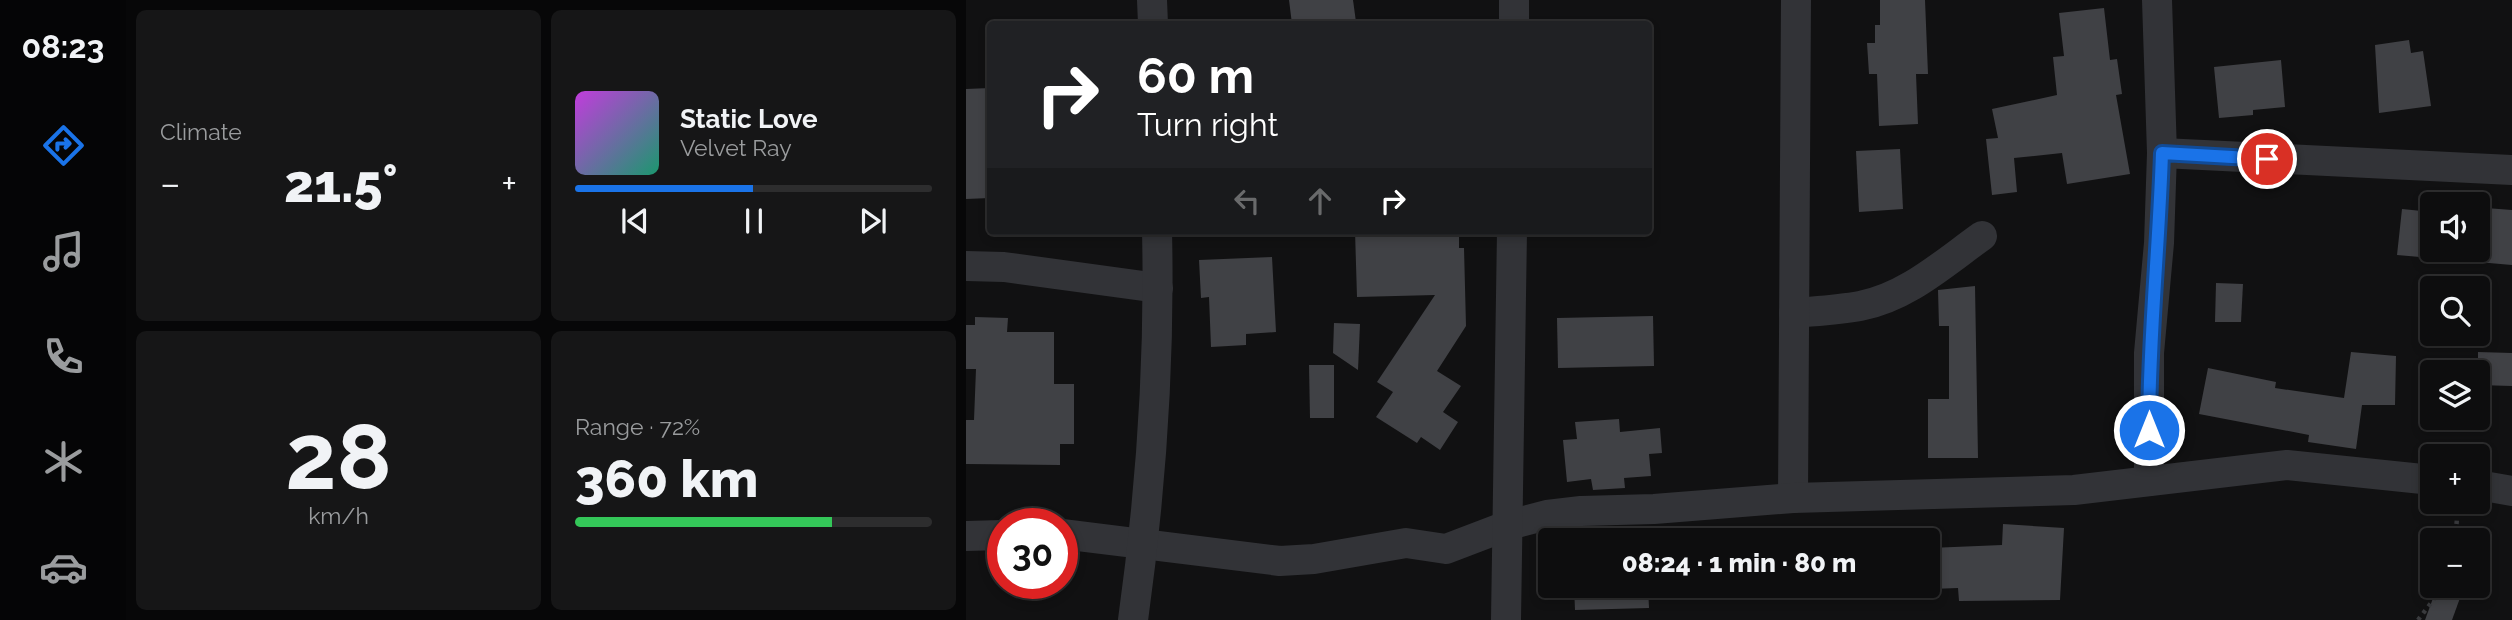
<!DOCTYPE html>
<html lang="en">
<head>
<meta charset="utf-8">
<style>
	body { margin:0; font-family:Raleway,sans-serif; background:#161617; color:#f1f3f6; height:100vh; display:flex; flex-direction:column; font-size:26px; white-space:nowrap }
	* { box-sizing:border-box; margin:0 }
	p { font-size:23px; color:#9a9c9e }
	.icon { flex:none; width:38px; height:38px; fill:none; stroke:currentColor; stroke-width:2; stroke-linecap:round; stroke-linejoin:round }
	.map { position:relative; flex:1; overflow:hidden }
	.sheet { display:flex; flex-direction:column; gap:10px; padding:10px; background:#070708; width:840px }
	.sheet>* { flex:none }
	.guide { position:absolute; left:21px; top:21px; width:665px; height:214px; border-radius:7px; box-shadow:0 4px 10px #0003,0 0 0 2px #2d2d2e; background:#202124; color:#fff; overflow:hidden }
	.buttons { position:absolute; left:1454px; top:192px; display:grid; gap:14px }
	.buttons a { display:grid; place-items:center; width:70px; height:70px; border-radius:7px; background:#0d0d0e; box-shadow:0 4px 10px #0003,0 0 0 2px #2d2d2e; font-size:35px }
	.speed { position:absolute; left:21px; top:508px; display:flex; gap:14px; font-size:35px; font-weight:700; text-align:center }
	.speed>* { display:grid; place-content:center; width:91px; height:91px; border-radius:50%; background:#0d0d0e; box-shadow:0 4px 10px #0003,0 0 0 2px #2d2d2e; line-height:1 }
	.speed .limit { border:10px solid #d22; background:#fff; color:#111 }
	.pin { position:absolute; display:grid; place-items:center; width:60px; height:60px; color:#fff; margin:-30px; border:4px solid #fff; border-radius:50%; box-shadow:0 2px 7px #0007 }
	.me { position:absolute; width:77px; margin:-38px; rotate:0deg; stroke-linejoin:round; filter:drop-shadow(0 0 5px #0008) }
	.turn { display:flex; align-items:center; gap:24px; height:147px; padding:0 35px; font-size:32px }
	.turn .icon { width:91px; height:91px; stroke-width:2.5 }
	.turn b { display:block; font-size:49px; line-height:60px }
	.lanes { display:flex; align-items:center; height:66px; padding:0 35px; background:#0003; justify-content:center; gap:35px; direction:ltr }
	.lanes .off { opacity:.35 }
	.big { font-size:52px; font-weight:800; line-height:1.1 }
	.sheet .tile { flex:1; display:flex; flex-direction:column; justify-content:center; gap:10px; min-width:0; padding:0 24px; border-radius:10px; background:#161617 }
	.sheet .dial { align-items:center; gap:0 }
	.dial b { font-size:91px; line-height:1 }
	.song { display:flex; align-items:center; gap:21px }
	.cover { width:84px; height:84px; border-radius:10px; background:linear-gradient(135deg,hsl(290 70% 55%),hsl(160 70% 35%)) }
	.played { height:7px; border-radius:4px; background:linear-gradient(90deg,#1a73e8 50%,#2d2d2e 50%) }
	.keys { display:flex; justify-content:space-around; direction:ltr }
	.heat { display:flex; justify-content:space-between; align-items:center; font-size:38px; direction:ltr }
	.charge { height:10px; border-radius:5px; background:linear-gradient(90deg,#34c759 72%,#2d2d2e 0) }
	.sheet .tiles { flex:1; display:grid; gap:10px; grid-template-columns:repeat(2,1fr) }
	.trip { position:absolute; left:572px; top:528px; width:402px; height:70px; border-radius:7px; background:#0d0d0e; box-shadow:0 4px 10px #0003,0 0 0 2px #2d2d2e; font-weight:800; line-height:70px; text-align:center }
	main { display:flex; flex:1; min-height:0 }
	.menu { display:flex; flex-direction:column; width:126px; justify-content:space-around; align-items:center; background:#050506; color:#9a9c9e }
	.menu .icon { width:49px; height:49px }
	.menu .active { color:#1a73e8 }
	.menu b { font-size:32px; color:#f1f3f6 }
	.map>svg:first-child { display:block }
	.building { fill:#404145 }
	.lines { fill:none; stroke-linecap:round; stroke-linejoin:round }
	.path { stroke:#393a3d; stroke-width:4.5; stroke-dasharray:3.5 5; stroke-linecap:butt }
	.minor { stroke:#323337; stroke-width:30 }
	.route-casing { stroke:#114b97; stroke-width:18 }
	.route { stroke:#1a73e8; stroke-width:12 }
</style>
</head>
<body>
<main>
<nav class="menu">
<b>08:23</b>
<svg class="icon active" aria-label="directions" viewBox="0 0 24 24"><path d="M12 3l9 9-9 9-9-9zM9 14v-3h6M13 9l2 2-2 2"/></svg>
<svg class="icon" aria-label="music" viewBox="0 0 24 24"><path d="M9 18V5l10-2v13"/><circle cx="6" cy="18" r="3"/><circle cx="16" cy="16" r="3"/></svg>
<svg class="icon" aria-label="phone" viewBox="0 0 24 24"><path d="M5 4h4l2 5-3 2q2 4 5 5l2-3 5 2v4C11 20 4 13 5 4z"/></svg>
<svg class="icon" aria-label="climate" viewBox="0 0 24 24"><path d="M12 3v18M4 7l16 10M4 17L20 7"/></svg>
<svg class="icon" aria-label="car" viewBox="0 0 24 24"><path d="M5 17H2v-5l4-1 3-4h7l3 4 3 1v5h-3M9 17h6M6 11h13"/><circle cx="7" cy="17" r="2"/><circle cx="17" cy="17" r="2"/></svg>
</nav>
<section class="sheet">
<div class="tiles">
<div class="tile"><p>Climate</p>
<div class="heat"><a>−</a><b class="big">21.5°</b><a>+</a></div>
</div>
<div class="tile">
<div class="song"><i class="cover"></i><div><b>Static Love</b><p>Velvet Ray</p></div></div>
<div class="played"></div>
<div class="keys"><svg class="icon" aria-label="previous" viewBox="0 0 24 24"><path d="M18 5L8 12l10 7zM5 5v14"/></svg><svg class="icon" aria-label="pause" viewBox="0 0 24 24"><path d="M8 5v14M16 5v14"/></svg><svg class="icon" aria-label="next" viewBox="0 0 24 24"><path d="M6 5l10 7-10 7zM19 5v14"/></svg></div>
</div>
<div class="tile dial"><b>28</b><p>km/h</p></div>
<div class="tile"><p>Range · 72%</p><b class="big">360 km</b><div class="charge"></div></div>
</div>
</section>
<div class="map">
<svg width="1546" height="620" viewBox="0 0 1546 620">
	<rect width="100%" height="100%" fill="#111112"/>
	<g class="building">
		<polygon points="323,0 387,0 390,22 326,24"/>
		<polygon points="914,0 959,0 962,74 950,74 952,124 913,126 911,74 903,74 901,43 909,43 909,25 914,25"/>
		<polygon points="1138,8 1144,60 1151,59 1156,94 1150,95 1164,174 1101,184 1096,153 1048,158 1051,192 1026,195 1020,139 1032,138 1026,109 1091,95 1087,57 1098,56 1093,13"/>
		<polygon points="1443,40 1445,53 1457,51 1465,106 1413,113 1409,45"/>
		<polygon points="1315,60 1319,107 1287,110 1287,115 1253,118 1248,67"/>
		<polygon points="24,88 24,198 0,199 0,89"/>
		<polygon points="934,149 937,209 893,212 890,151"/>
		<polygon points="1520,208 1546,210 1546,265 1431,255 1436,209 1466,212 1466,250 1512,250 1512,217 1519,218"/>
		<polygon points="389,231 493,231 493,248 498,248 500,326 471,371 495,386 477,412 492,422 474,450 455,437 451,443 410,417 427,392 411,382 469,295 391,297"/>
		<polygon points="306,257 310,332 280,334 280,345 245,347 243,297 235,298 233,260"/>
		<polygon points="1250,283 1277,284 1275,322 1249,322"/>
		<polygon points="1009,286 1012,458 962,458 962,399 983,399 983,326 973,326 972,290"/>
		<polygon points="687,316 688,366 592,368 591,318"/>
		<polygon points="9,317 42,318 41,332 88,332 88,384 108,384 108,444 94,444 94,465 0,464 0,420 8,420 10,369 0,369 0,325 9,325"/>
		<polygon points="368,323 394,324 392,370 367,353"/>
		<polygon points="1385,352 1430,356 1429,405 1396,405 1390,449 1342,442 1343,435 1233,414 1242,368 1310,382 1309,388 1378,398"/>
		<polygon points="1512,352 1546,353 1546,386 1512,385"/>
		<polygon points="343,365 368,365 368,418 344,418"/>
		<polygon points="653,419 654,432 694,428 696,453 683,454 685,476 658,478 659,488 627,490 625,479 601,482 597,440 611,439 609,422"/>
		<polygon points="1037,524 1098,528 1094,600 993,601 992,588 965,589 964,548 1036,545"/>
		<polygon points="608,586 682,586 683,608 609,610"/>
		<polygon points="1470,590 1494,598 1486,620 1459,620"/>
	</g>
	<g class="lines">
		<g class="path">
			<polyline points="1489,541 1492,507"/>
			<polyline points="1452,620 1478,586"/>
		</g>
		<g class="minor">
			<polyline points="186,0 187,24"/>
			<polyline points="548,24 548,0"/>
			<polyline points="1196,153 1546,170"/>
			<polyline points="0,266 38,267 192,288"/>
			<path d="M828,313c22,-2 44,-3 66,-7 47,-9 84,-43 122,-70"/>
			<polyline points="1183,481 1183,353 1193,243 1196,153 1191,0"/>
			<polyline points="1512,485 1546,491"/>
			<polyline points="827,498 830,0"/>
			<polyline points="96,534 314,561 348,559 440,543 480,549 543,525 581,515 615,511 688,509 827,498 1108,490 1321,465 1466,480"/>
			<polyline points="0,536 37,535"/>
			<path d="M167,620c18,-129 27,-259 24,-389"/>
			<polyline points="540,620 546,231"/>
		</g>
	</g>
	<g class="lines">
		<g class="route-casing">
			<path id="route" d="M1183,430c0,-93 10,-184 13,-277l105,6"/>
		</g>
		<use href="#route" class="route"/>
	</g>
</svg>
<div class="buttons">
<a><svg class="icon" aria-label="sound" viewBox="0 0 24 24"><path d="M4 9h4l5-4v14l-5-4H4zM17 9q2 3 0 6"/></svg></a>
<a><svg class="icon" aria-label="search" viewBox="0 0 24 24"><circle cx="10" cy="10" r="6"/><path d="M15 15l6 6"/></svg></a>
<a><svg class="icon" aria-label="layers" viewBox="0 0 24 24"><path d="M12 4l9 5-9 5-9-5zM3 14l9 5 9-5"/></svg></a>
<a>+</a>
<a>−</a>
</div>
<div class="speed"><div class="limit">30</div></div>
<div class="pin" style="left:1301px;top:159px;background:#d93025"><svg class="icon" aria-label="arrive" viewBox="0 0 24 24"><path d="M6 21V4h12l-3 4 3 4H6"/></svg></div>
<svg class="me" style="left:1183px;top:430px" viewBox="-20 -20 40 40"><circle r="17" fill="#1a73e8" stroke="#fff" stroke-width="3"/><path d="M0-11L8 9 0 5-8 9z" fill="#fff"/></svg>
<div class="trip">08:24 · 1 min · 80 m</div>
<div class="guide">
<div class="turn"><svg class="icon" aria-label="right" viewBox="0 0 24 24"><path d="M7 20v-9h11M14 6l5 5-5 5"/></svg><div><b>60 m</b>Turn right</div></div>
<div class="lanes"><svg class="icon off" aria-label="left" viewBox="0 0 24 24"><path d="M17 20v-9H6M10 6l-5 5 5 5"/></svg><svg class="icon off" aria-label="ahead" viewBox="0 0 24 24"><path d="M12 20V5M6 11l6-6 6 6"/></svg><svg class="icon" aria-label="right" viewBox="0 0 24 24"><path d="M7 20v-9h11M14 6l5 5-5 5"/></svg></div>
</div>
</div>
</main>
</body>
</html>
